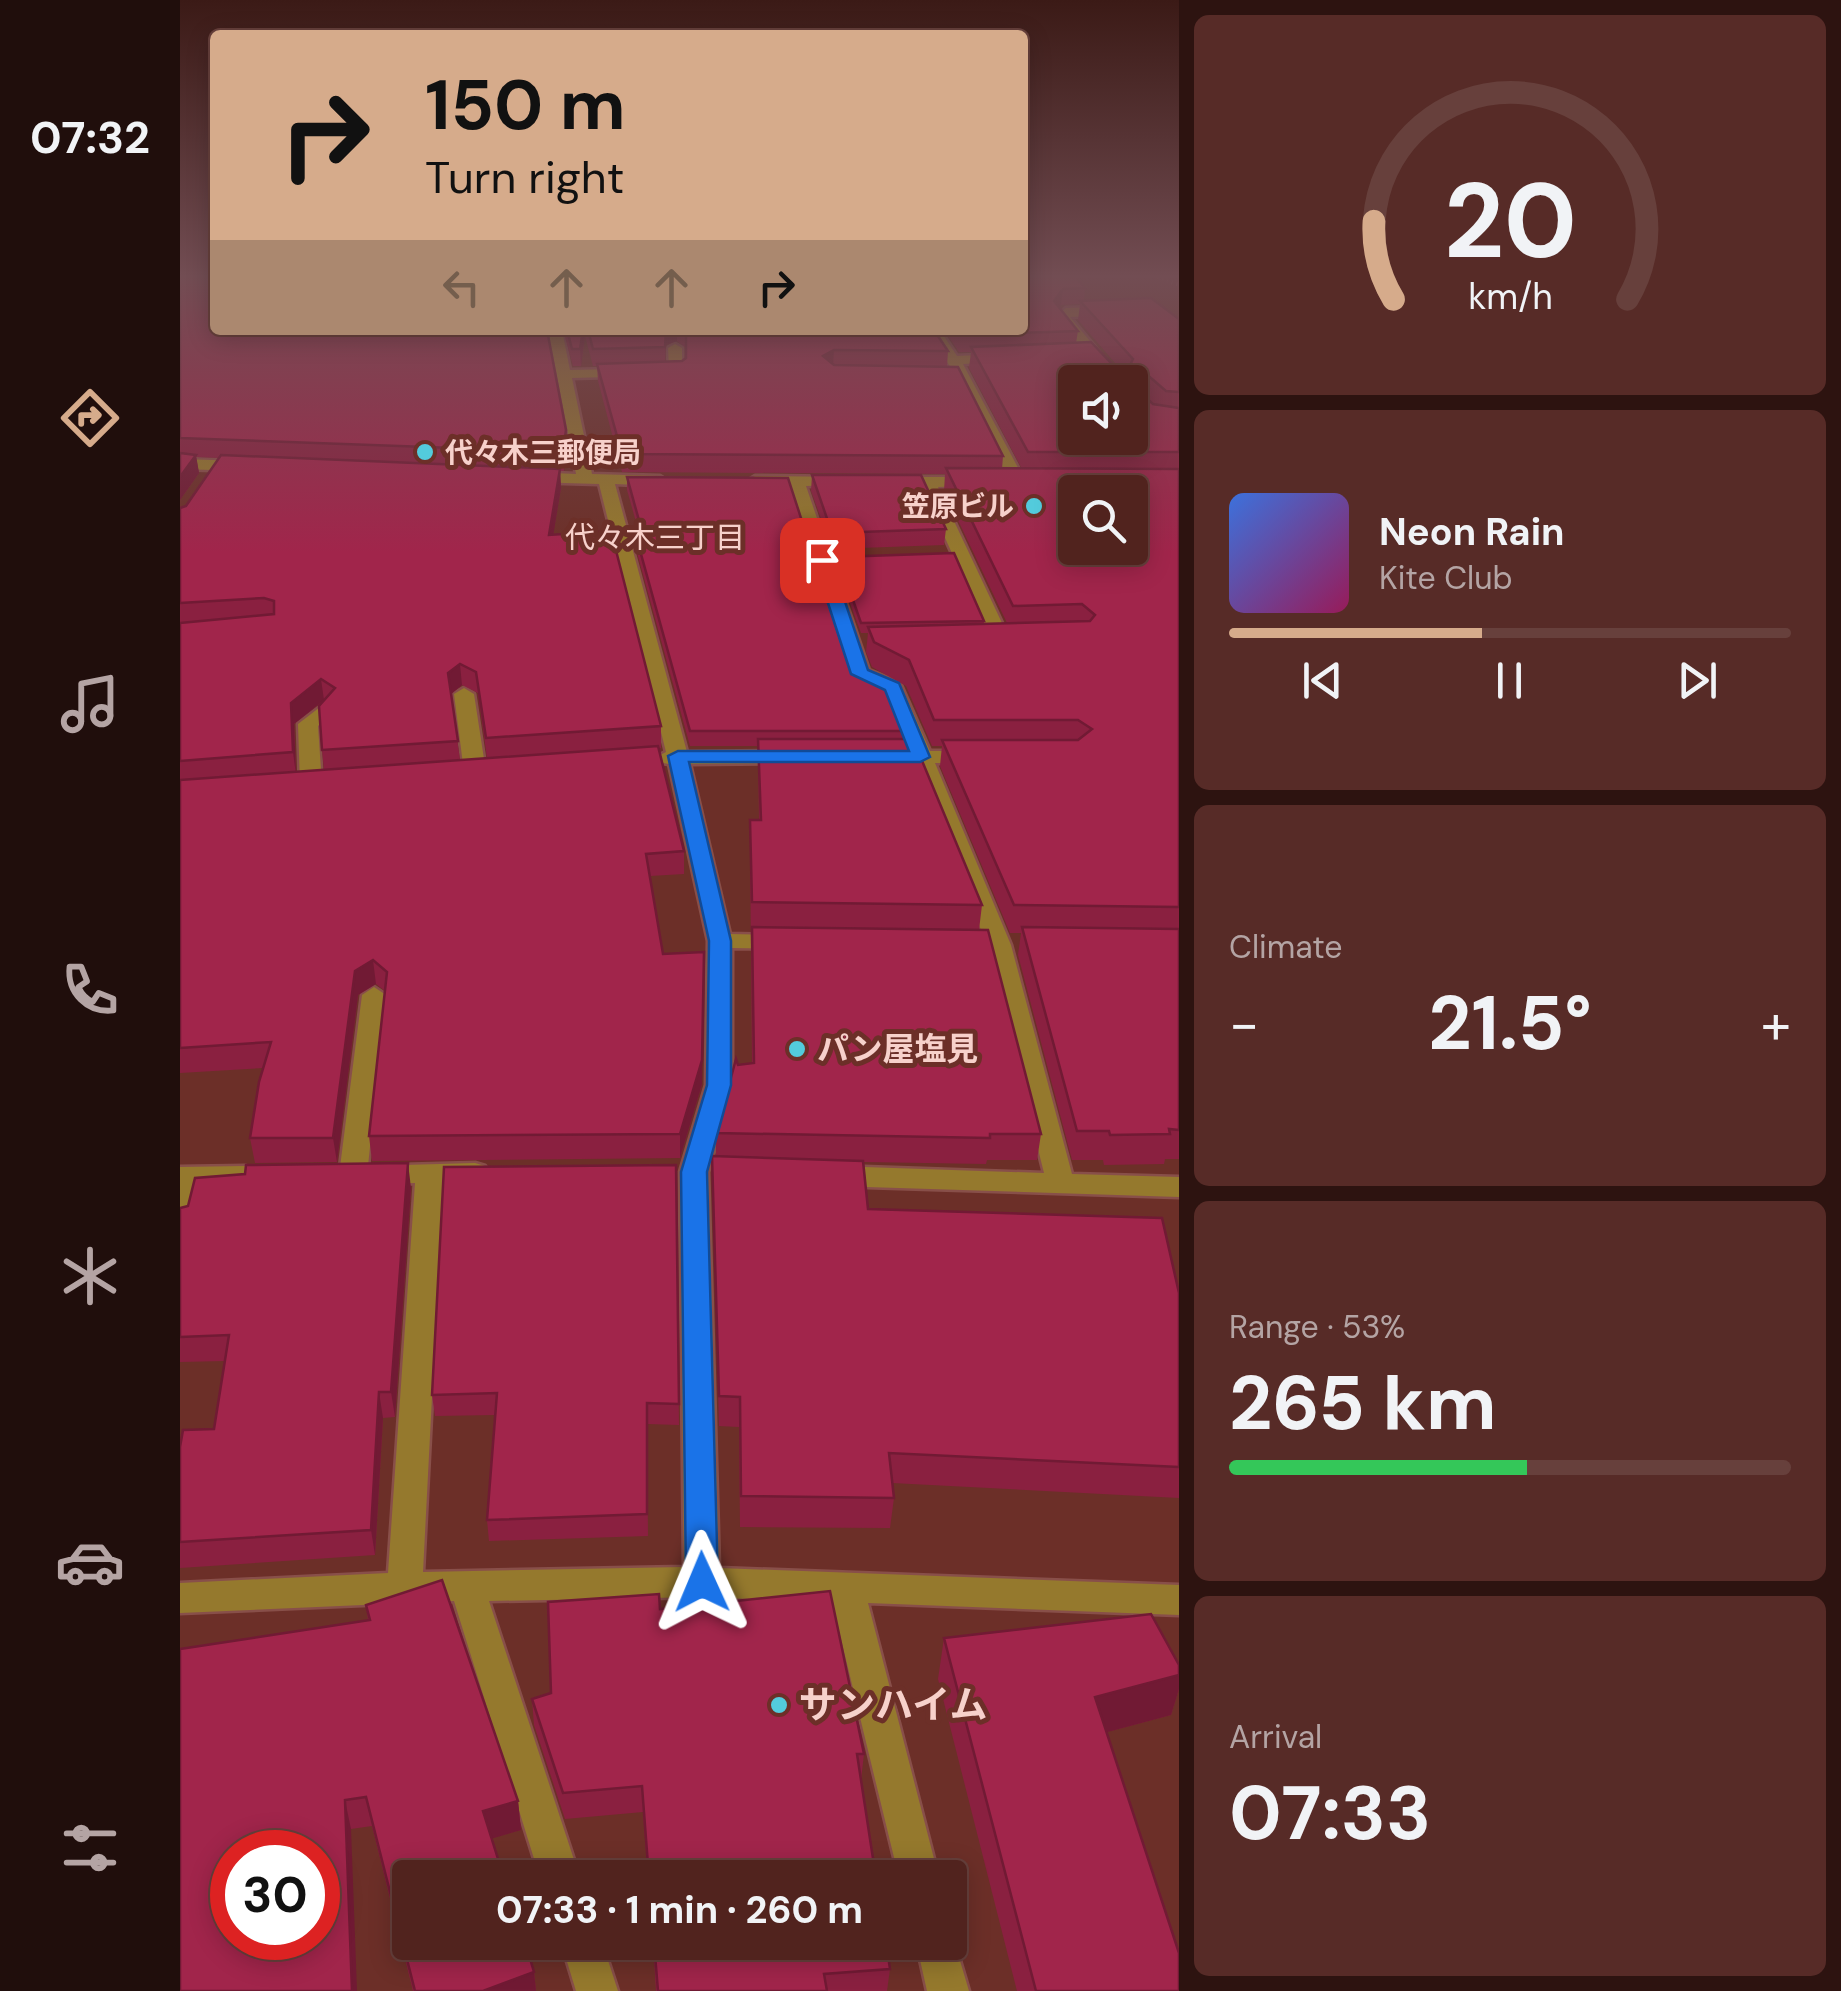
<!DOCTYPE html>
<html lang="en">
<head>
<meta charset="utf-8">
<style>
	body { margin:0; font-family:"DM Sans","Noto Sans JP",sans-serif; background:#572b27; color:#f1f3f6; height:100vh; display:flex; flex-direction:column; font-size:38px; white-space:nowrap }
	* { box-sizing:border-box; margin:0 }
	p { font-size:32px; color:#b4a4a4 }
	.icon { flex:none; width:55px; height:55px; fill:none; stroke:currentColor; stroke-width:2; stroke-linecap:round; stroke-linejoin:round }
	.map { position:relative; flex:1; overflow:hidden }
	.panel { display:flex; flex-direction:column; gap:15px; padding:15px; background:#2d1310; width:662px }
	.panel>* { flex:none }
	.guide { position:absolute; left:30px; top:30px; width:818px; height:305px; border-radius:10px; box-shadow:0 5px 25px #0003,0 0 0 2px #67403c; background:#d6ab8b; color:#111; overflow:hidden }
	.fabs { position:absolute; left:878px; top:365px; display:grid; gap:20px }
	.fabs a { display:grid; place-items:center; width:90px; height:90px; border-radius:10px; background:#51231e; box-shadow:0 5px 25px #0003,0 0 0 2px #67403c; font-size:50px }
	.speed { position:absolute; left:30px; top:1830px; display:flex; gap:20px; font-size:50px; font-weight:700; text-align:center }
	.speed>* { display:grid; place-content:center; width:130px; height:130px; border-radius:50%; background:#51231e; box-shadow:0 5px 25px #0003,0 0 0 2px #67403c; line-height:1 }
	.speed .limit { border:15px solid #d22; background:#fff; color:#111 }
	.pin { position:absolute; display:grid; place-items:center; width:85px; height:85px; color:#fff; margin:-42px; border-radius:20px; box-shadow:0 5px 15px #0006 }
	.me { position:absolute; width:110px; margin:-55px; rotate:359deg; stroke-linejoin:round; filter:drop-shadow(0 0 8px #0008) }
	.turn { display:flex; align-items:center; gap:35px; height:210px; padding:0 50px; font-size:45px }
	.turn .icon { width:130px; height:130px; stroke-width:2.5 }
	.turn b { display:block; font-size:70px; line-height:85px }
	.lanes { display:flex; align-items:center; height:95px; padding:0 50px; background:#0003; justify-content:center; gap:50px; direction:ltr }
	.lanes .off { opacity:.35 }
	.big { font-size:75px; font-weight:700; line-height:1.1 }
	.panel .tile { flex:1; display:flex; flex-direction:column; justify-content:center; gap:15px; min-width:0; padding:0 35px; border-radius:15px; background:#572b27 }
	.panel .dial { align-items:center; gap:0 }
	.dial svg { height:260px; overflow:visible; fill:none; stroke:#67403c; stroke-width:7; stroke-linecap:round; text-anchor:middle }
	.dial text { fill:#f1f3f6; stroke:none }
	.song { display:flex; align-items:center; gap:30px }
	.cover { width:120px; height:120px; border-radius:15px; background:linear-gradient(135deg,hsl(220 70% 55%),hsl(330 70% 35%)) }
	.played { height:10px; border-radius:5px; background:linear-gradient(90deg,#d6ab8b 45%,#67403c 45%) }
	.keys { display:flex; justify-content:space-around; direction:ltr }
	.heat { display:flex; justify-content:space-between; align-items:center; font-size:55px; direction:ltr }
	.charge { height:15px; border-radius:8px; background:linear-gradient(90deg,#34c759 53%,#67403c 0) }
	.trip { position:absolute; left:212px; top:1860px; width:575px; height:100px; border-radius:10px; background:#51231e; box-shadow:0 5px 25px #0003,0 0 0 2px #67403c; font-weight:700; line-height:100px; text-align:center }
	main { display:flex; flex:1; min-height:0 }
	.menu { display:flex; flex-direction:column; width:180px; justify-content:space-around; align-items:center; background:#200e0c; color:#b4a4a4 }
	.menu .icon { width:70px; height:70px }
	.menu .active { color:#d6ab8b }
	.menu b { font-size:45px; color:#f1f3f6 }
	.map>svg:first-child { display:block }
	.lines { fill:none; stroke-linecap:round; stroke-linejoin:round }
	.minor-casing { stroke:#884f49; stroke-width:5 }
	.path { stroke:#ab7872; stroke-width:4; stroke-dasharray:1 4; stroke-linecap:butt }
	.minor { fill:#95792d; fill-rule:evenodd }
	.wall { fill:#8a2040; fill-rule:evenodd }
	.shaded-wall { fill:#711a34 }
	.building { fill:#a1254b; stroke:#711a34; stroke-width:2.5; fill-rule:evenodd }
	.route { fill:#1a73e8; stroke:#114b97; stroke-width:2.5 }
	.poi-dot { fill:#53cbdc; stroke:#6c2f28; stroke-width:4 }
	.labels { text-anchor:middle; stroke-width:10; stroke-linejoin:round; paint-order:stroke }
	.far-poi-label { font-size:28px; font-weight:bold; fill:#f7d1cb; stroke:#6c2f28; text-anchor:start }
	.far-neighbourhood-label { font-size:30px; fill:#f7d1cb; stroke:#6c2f28 }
	.poi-label { font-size:32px; font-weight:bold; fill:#f7d1cb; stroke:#6c2f28; text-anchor:start }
	.near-poi-label { font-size:38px; font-weight:bold; fill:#f7d1cb; stroke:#6c2f28; text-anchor:start }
</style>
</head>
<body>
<main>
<nav class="menu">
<b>07:32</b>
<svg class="icon active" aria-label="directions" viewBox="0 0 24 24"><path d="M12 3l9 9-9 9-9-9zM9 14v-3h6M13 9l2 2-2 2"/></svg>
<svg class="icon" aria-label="music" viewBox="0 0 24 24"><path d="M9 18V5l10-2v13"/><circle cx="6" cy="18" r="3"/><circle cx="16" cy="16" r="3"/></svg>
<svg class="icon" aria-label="phone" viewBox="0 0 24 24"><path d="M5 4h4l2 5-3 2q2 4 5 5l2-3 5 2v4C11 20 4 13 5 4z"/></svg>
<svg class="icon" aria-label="climate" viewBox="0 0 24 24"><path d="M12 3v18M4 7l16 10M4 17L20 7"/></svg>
<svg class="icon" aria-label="car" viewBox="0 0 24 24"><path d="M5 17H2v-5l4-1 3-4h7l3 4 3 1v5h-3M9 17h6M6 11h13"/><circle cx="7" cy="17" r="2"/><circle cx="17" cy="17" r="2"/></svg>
<svg class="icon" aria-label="filters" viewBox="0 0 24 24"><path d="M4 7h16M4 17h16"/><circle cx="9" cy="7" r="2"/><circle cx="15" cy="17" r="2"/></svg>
</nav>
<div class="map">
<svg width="999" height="1991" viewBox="0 0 999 1991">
	<rect width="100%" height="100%" fill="#6c2f28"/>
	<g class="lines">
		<g class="minor-casing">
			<g id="minor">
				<polygon points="886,308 931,307 938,311 931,315 890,317 919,352 919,358 909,358 876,317"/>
				<polygon points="368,330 382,330 390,370 489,368 488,348 495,344 502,348 502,375 392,378 412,474 480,476 488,481 480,486 435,484 507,752 609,751 619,757 609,763 510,764 550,934 604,935 616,942 604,949 552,948 552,1085 528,1172 539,1568 999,1585 999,1615 688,1603 759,1878 719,1878 652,1602 522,1597 309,1601 400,1878 360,1878 274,1601 0,1613 0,1583 208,1573 235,1183 195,1184 184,1180 173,1185 163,1182 159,1175 182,995 194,987 206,995 188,1166 295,1163 305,1166 309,1173 305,1180 263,1183 243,1572 504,1567 500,1172 526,1085 528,941 489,764 477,762 474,758 486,752 419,484 350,482 342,477 350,472 396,474"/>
				<polygon points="746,330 760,330 777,356 822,354 829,358 822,362 783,364 845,481 843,484 829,481 777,377"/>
				<polygon points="0,459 65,461 73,466 65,471 0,469"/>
				<polygon points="665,477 671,479 671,485 626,486 689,670 720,683 750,751 794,751 804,757 794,763 755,763 831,945 892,1174 999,1177 999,1197 655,1186 645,1183 641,1176 645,1169 655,1166 864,1173 807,945 734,763 709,763 699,757 709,751 729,751 705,691 670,673 610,486 575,486 567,481 575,476"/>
				<path d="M800,477l6,2v6l-48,2 72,153c-7,9 -27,10 -34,1l13,-6 -67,-148h-32l-8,-5 8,-5z"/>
				<polygon points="284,688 294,694 306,772 295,778 284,772 274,694"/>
				<polygon points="144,704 154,710 138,726 142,784 131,790 120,784 118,724"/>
				<polygon points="65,1166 75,1169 79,1176 75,1183 20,1186 10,1230 0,1233 0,1167"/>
				<polygon points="770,1927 789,1991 747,1991 736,1942 770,1942"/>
				<polygon points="381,1942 422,1942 438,1991 396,1991"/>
			</g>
		</g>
		<polyline class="path" points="973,275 999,285"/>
		<use href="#minor" class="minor"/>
	</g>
	<g class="wall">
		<path d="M0,275l387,174 -3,22h-4l1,17 -8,47 108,191v22h-2l25,103v23l-34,2 13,78 39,130 -22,74 -308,3 -3,-25 16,-145 -9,-7 -18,11 -21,167 -82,1 -5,-25 13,-70 -83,5v-565l6,-2 33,-48 -23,-1 3,16 -19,27zM282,685l16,8 9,65 -27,2 -9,-66zM144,700l-2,50 2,20 -28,2 -2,-48z"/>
		<path d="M842,275l63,13 -1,13 95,18v840h-14l-1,5 -60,1 -1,-5h-31l-54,-205 3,-22h-11l-70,-167 2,-20h-10l-26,-60 -34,-19 -6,-15 2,-19h-7l-24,-65 1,-11 146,64v3l23,-1 -63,-132 1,-17 -323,-2 -24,-91 -1,-15h-4l-8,-30 -4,30h-8l-10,-36h371l14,21 -1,16 56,89 -1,13h20l-53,-101 2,-16h-12l-15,-22h78zM900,304l-2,16 38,44h-4l-36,-21 2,-12 -19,-24 2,-2zM497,341l9,7v10l-4,3 -17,1 1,-17z"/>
		<polygon points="632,475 766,529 764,545 652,549 631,491"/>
		<polygon points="447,477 667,660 724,731 723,739 802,905 799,930 861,1134 857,1160 807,1160 806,1164 684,1162 688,1209 999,1293 999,1498 712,1483 714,1498 710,1528 560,1527 559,1427 539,1426 532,1156 536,1156 536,1133 558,1065 572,1063 570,847 570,820 579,820 578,746 510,746 456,549 456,536 460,536 447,490"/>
		<polygon points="496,1165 499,1425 467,1424 468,1536 309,1541 307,1520 315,1415 255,1416 252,1395"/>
		<polygon points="231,1188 215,1417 203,1418 195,1555 0,1568 0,1447 34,1429 45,1361 0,1362 0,1208"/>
		<polygon points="186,1605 338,1801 341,1830 312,1838 354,1972 356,1991 233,1991 192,1826 171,1829 0,1991 188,1620"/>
		<polygon points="480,1609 684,1754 681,1780 696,1878 468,1878 463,1812 385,1819 354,1725 352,1699 371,1693"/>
		<polygon points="764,1638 999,1665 999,1689 991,1715 927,1732 999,1991 837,1991 758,1679"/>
		<polygon points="473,1942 706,1942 710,1969 707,1991 476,1991"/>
	</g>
	<g class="shaded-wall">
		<polygon points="883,289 881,305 872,317 874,301"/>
		<polygon points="403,330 405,330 405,336 401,366 400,349"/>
		<polygon points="486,330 497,330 497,341 486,345 485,364"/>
		<polygon points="654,350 653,367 643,356"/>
		<polygon points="386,430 387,449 384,471 383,452"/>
		<polygon points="16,455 19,473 0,500 0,477"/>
		<polygon points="380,469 381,488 370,555 369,535"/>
		<polygon points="280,664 282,685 270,695 268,673"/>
		<polygon points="141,679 144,700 114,724 116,775 113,752 111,703"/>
		<polygon points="524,952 522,1084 500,1158 500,1134"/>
		<polygon points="193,960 196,984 178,995 157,1162 153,1138 175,971"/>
		<polygon points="228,1163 231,1188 215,1417 211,1392"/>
		<polygon points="199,1392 203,1418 195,1555 191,1530"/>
		<polygon points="999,1675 999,1689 991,1715 905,1738 915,1697"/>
		<polygon points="165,1800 171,1829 177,1991 172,1991"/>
		<polygon points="338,1801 341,1830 307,1840 303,1811"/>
		<polygon points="354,1972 356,1991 303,1991"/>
	</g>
	<g class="building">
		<polygon points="0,275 35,275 35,330 367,330 386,430 383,452 0,438"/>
		<polygon points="842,275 894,275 905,288 883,289 874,301 898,331 781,335 777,330 842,330"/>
		<path d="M971,298l28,21v73l-13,-1 -30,-26 -6,1v17l23,21 26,4v44h-151l-57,-105 120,-5 21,22 18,1 3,-6 -53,-58zM895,382h55v56h-55z"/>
		<polygon points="387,330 403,330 400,349 392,349"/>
		<polygon points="408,330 486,330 485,347 413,349"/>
		<polygon points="504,330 754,330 768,351 654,350 643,356 654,365 778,367 823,456 442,454 417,364 502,361 506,358 506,331"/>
		<polygon points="0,453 16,455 0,477"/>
		<polygon points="41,455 380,469 369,535 431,531 481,726 306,738 296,672 280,664 268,673 278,741 142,750 139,706 155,688 141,679 111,703 113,752 0,761 0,623 94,614 94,601 84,598 0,603 0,508 6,506"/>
		<path d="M766,468l233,1v438l-165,-2 -72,-165h136l14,-11 -14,-9h-144l-25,-60 -35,-18 -6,-15 222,-6 5,-6 -13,-11 -69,2zM895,492h55v56h-55z"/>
		<polygon points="632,475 741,475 766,529 652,533"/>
		<polygon points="447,477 608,478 667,660 703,679 724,731 510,731 456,536 463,535"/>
		<polygon points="774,553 804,621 681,623 658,557"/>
		<polygon points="578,739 733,739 802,905 572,902 570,820 581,820"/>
		<polygon points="478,746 504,851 466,854 483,954 524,952 522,1060 500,1134 189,1136 207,972 193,960 175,971 153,1138 70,1138 79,1082 91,1042 0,1048 0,780"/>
		<polygon points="572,927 808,930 861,1134 810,1134 810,1138 536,1133 556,1059 558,1065 574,1063"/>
		<polygon points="842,927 999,929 999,1130 989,1129 990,1134 930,1135 929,1131 897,1131"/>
		<polygon points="532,1156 683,1161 688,1209 982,1218 999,1293 999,1467 709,1453 714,1498 561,1496 560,1397 539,1396"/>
		<polygon points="228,1163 211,1392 199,1392 191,1530 0,1542 0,1447 3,1430 34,1429 49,1335 0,1337 0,1208 8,1206 15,1178 65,1174 66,1165"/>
		<polygon points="496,1165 499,1404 467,1403 467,1514 307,1520 317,1393 252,1395 264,1167"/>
		<path d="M262,1580l76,221 -35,10 21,67h-94v64h115l9,30 -51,19h-68l-49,-194 -21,3 7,191h-172v-342l190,-29 -4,-15zM52,1852h86v86h-86z"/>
		<polygon points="650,1591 684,1754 677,1754 696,1878 469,1878 462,1786 383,1793 352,1699 371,1693 368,1602 479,1594 480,1609"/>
		<polygon points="971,1614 999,1665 999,1675 915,1697 999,1953 999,1991 856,1991 764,1638"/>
		<polygon points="474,1942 706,1942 710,1969 644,1974 647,1991 478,1991"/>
	</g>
	<linearGradient id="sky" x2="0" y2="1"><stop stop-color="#3b1a16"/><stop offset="0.5" stop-color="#724d53"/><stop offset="1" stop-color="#724d53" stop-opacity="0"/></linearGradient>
	<rect width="999" height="553" fill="url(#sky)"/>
	<polygon class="route" points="637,556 651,560 688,670 719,683 750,757 740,762 509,762 551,941 551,1085 527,1172 538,1582 533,1591 522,1595 511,1591 506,1582 501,1172 527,1085 529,941 488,756 498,751 729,751 705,690 671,674 634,560"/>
	<g class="poi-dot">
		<circle cx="245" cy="452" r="10"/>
		<circle cx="854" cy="506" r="10"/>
		<circle cx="617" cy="1049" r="10"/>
		<circle cx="599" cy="1705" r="10"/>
	</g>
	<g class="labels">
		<g class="far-poi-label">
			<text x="265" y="462">代々木三郵便局</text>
			<text x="834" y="516" text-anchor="end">笠原ビル</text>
		</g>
		<g class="far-neighbourhood-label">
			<text x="475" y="548">代々木三丁目</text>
		</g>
		<g class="poi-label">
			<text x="637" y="1060">パン屋塩見</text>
		</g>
		<g class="near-poi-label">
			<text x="619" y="1718">サンハイム</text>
		</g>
	</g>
</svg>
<div class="fabs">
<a><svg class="icon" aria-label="sound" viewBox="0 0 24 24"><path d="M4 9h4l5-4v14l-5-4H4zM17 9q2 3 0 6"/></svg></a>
<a><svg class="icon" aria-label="search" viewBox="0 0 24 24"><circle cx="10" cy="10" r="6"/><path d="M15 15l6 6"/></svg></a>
</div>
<div class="speed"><div class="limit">30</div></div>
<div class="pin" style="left:642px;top:560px;background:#d93025"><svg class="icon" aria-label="arrive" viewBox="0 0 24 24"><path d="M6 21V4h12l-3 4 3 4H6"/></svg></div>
<svg class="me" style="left:522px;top:1582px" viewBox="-20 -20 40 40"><path d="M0-17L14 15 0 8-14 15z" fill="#1a73e8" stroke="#fff" stroke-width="4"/></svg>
<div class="trip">07:33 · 1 min · 260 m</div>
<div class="guide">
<div class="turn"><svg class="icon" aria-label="right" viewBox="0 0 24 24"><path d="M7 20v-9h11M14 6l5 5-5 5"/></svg><div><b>150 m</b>Turn right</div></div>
<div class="lanes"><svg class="icon off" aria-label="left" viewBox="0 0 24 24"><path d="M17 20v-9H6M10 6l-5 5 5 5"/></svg><svg class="icon off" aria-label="ahead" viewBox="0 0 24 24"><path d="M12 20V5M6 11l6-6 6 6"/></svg><svg class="icon off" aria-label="ahead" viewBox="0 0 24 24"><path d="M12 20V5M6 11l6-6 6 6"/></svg><svg class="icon" aria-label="right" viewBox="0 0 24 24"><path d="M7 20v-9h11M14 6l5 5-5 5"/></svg></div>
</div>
</div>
<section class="panel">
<div class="tile dial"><svg viewBox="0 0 100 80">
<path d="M14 69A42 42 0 1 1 86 69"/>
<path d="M14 69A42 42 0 0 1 8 45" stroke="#d6ab8b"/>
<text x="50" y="56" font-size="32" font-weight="700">20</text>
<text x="50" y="72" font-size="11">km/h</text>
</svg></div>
<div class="tile">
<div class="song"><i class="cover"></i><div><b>Neon Rain</b><p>Kite Club</p></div></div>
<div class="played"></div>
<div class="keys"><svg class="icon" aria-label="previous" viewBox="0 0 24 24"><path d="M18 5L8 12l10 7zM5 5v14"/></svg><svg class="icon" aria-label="pause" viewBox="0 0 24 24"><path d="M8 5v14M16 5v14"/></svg><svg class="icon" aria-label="next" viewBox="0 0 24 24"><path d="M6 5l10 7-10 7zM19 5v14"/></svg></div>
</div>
<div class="tile"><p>Climate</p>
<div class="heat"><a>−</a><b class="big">21.5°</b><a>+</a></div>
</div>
<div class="tile"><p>Range · 53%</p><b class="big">265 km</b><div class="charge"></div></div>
<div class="tile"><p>Arrival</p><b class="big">07:33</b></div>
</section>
</main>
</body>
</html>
